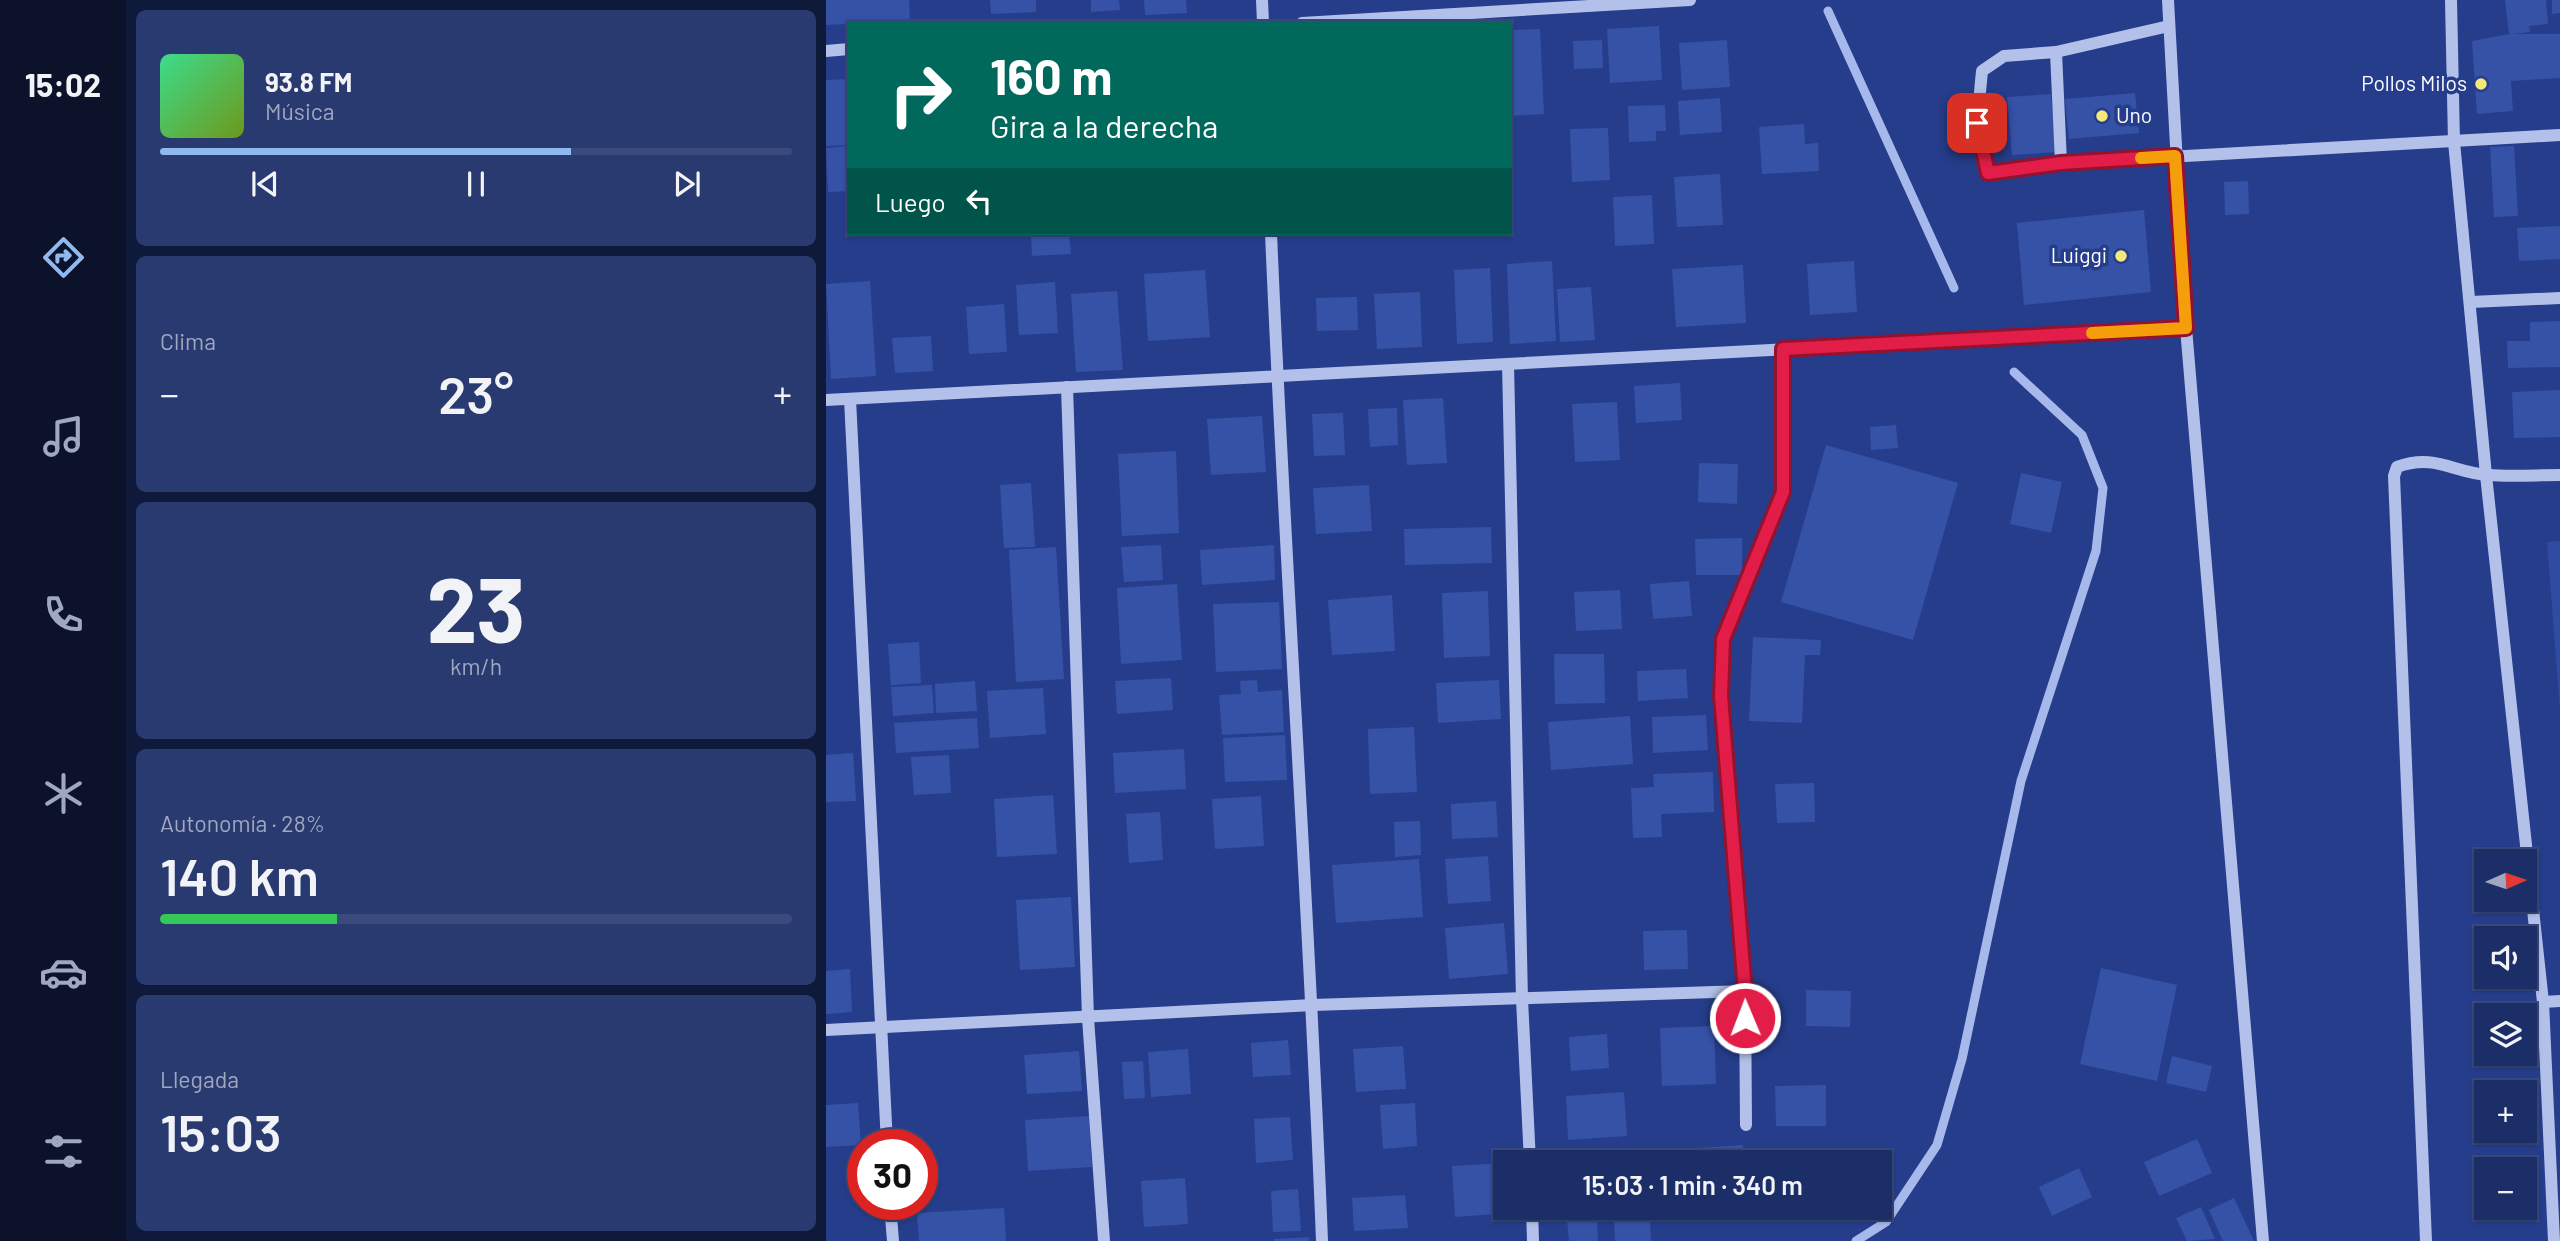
<!DOCTYPE html>
<html lang="es">
<head>
<meta charset="utf-8">
<style>
	body { margin:0; font-family:Barlow,sans-serif; background:#293a71; color:#f1f3f6; height:100vh; display:flex; flex-direction:column; font-size:26px; white-space:nowrap }
	* { box-sizing:border-box; margin:0 }
	p { font-size:23px; color:#a0a8c0 }
	.icon { flex:none; width:38px; height:38px; fill:none; stroke:currentColor; stroke-width:2; stroke-linecap:round; stroke-linejoin:round }
	.map { position:relative; flex:1; overflow:hidden }
	.side { display:flex; flex-direction:column; gap:10px; padding:10px; background:#0f1939; width:700px }
	.side>* { flex:none }
	.top-card { position:absolute; left:21px; top:21px; width:665px; height:214px; border-radius:0px; box-shadow:0 2px 5px #0004,0 0 0 2px #3a4a7c; background:#00695c; color:#fff; overflow:hidden }
	.needle { width:46px; rotate:87deg }
	.fabs { position:absolute; left:1648px; top:849px; display:grid; gap:14px }
	.fabs a { display:grid; place-items:center; width:63px; height:63px; border-radius:0px; background:#1c2e68; box-shadow:0 2px 5px #0004,0 0 0 2px #3a4a7c; font-size:35px }
	.speed { position:absolute; left:21px; top:1129px; display:flex; gap:14px; font-size:35px; font-weight:700; text-align:center }
	.speed>* { display:grid; place-content:center; width:91px; height:91px; border-radius:50%; background:#1c2e68; box-shadow:0 2px 5px #0004,0 0 0 2px #3a4a7c; line-height:1 }
	.speed .limit { border:10px solid #d22; background:#fff; color:#111 }
	.pin { position:absolute; display:grid; place-items:center; width:60px; height:60px; color:#fff; margin:-30px; border-radius:14px; box-shadow:0 4px 10px #0006 }
	.me { position:absolute; width:77px; margin:-38px; rotate:359deg; stroke-linejoin:round; filter:drop-shadow(0 0 5px #0008) }
	.turn { display:flex; align-items:center; gap:24px; height:147px; padding:0 28px; font-size:32px }
	.turn .icon { width:91px; height:91px; stroke-width:2.5 }
	.turn b { display:block; font-size:49px; line-height:60px }
	.then { display:flex; align-items:center; height:66px; padding:0 28px; background:#0003; gap:14px; font-size:26px }
	.big { font-size:52px; font-weight:600; line-height:1.1 }
	.side .widget { flex:1; display:flex; flex-direction:column; justify-content:center; gap:10px; min-width:0; padding:0 24px; border-radius:10px; background:#293a71 }
	.side .dial { align-items:center; gap:0 }
	.dial b { font-size:91px; line-height:1 }
	.song { display:flex; align-items:center; gap:21px }
	.cover { width:84px; height:84px; border-radius:10px; background:linear-gradient(135deg,hsl(150 70% 55%),hsl(80 70% 35%)) }
	.played { height:7px; border-radius:4px; background:linear-gradient(90deg,#90b9f0 65%,#3a4a7c 65%) }
	.keys { display:flex; justify-content:space-around; direction:ltr }
	.heat { display:flex; justify-content:space-between; align-items:center; font-size:38px; direction:ltr }
	.charge { height:10px; border-radius:5px; background:linear-gradient(90deg,#34c759 28%,#3a4a7c 0) }
	.trip { position:absolute; left:667px; top:1150px; width:399px; height:70px; border-radius:0px; background:#1c2e68; box-shadow:0 2px 5px #0004,0 0 0 2px #3a4a7c; font-weight:600; line-height:70px; text-align:center }
	main { display:flex; flex:1; min-height:0 }
	.tab-bar { display:flex; flex-direction:column; width:126px; justify-content:space-around; align-items:center; background:#0b122a; color:#a0a8c0 }
	.tab-bar .icon { width:49px; height:49px }
	.tab-bar .active { color:#90b9f0 }
	.tab-bar b { font-size:32px; color:#f1f3f6 }
	.map>svg:first-child { display:block }
	.green { fill:#304ca2 }
	.lines { fill:none; stroke-linecap:round; stroke-linejoin:round }
	.stream { stroke:#a7b9eb; stroke-width:9 }
	.building { fill:#3652a7 }
	.minor { stroke:#b3c1ea; stroke-width:12 }
	.route-casing { stroke:#92132f; stroke-width:18 }
	.route { stroke:#e11d48; stroke-width:12 }
	.slow { stroke:#f59e0b; stroke-width:12 }
	.poi-dot { fill:#f3e878; stroke:#253d8b; stroke-width:2.5 }
	.labels { text-anchor:middle; stroke-width:7; stroke-linejoin:round; paint-order:stroke }
	.poi-label { font-size:21px; fill:#fff; stroke:#253d8b; text-anchor:end }
</style>
</head>
<body>
<main>
<nav class="tab-bar">
<b>15:02</b>
<svg class="icon active" aria-label="directions" viewBox="0 0 24 24"><path d="M12 3l9 9-9 9-9-9zM9 14v-3h6M13 9l2 2-2 2"/></svg>
<svg class="icon" aria-label="music" viewBox="0 0 24 24"><path d="M9 18V5l10-2v13"/><circle cx="6" cy="18" r="3"/><circle cx="16" cy="16" r="3"/></svg>
<svg class="icon" aria-label="phone" viewBox="0 0 24 24"><path d="M5 4h4l2 5-3 2q2 4 5 5l2-3 5 2v4C11 20 4 13 5 4z"/></svg>
<svg class="icon" aria-label="climate" viewBox="0 0 24 24"><path d="M12 3v18M4 7l16 10M4 17L20 7"/></svg>
<svg class="icon" aria-label="car" viewBox="0 0 24 24"><path d="M5 17H2v-5l4-1 3-4h7l3 4 3 1v5h-3M9 17h6M6 11h13"/><circle cx="7" cy="17" r="2"/><circle cx="17" cy="17" r="2"/></svg>
<svg class="icon" aria-label="filters" viewBox="0 0 24 24"><path d="M4 7h16M4 17h16"/><circle cx="9" cy="7" r="2"/><circle cx="15" cy="17" r="2"/></svg>
</nav>
<section class="side">
<div class="widget">
<div class="song"><i class="cover"></i><div><b>93.8 FM</b><p>Música</p></div></div>
<div class="played"></div>
<div class="keys"><svg class="icon" aria-label="previous" viewBox="0 0 24 24"><path d="M18 5L8 12l10 7zM5 5v14"/></svg><svg class="icon" aria-label="pause" viewBox="0 0 24 24"><path d="M8 5v14M16 5v14"/></svg><svg class="icon" aria-label="next" viewBox="0 0 24 24"><path d="M6 5l10 7-10 7zM19 5v14"/></svg></div>
</div>
<div class="widget"><p>Clima</p>
<div class="heat"><a>−</a><b class="big">23°</b><a>+</a></div>
</div>
<div class="widget dial"><b>23</b><p>km/h</p></div>
<div class="widget"><p>Autonomía · 28%</p><b class="big">140 km</b><div class="charge"></div></div>
<div class="widget"><p>Llegada</p><b class="big">15:03</b></div>
</section>
<div class="map">
<svg width="1734" height="1241" viewBox="0 0 1734 1241">
	<rect width="100%" height="100%" fill="#253d8b"/>
	<polygon class="green" points="1734,541 1734,710 1721,542"/>
	<g class="lines">
		<g class="stream">
			<polyline points="1002,11 1128,288"/>
			<polyline points="1030,1241 1060,1222 1111,1145 1136,1059 1195,781 1270,551 1277,488 1256,435 1188,372"/>
		</g>
	</g>
	<g class="building">
		<polygon points="0,0 83,0 84,21 0,25"/>
		<polygon points="164,0 210,0 210,12 165,14"/>
		<polygon points="265,0 293,0 294,10 265,12"/>
		<polygon points="318,0 360,0 361,13 319,15"/>
		<polygon points="1679,0 1720,0 1722,24 1703,26 1704,32 1686,34 1734,34 1734,78 1685,81 1687,111 1651,114 1646,41 1683,34"/>
		<polygon points="1726,0 1734,0 1734,13 1726,14"/>
		<polygon points="833,26 836,80 784,83 781,29"/>
		<polygon points="714,29 718,114 684,116 684,30"/>
		<polygon points="776,40 777,68 748,69 747,41"/>
		<polygon points="901,40 904,87 856,90 853,43"/>
		<polygon points="23,79 23,145 0,146 0,80"/>
		<polygon points="1309,93 1313,133 1243,139 1239,99"/>
		<polygon points="1225,94 1230,152 1186,155 1181,97"/>
		<polygon points="894,98 896,132 854,135 852,101"/>
		<polygon points="839,105 840,131 830,131 830,141 803,142 802,106"/>
		<polygon points="978,124 979,144 992,143 993,171 936,174 933,127"/>
		<polygon points="782,128 784,180 746,182 744,129"/>
		<polygon points="23,146 23,191 2,192 0,148"/>
		<polygon points="1688,146 1692,216 1668,217 1664,147"/>
		<polygon points="894,174 897,225 851,227 848,177"/>
		<polygon points="1422,181 1423,214 1399,215 1398,182"/>
		<polygon points="826,195 828,244 789,246 787,197"/>
		<polygon points="1318,210 1325,292 1198,305 1191,223"/>
		<polygon points="1734,226 1734,259 1693,261 1691,228"/>
		<polygon points="205,233 243,233 245,254 206,256"/>
		<polygon points="726,261 730,341 684,344 681,264"/>
		<polygon points="1028,261 1031,312 984,315 981,264"/>
		<polygon points="917,265 920,323 850,327 846,269"/>
		<polygon points="664,268 667,342 631,344 628,270"/>
		<polygon points="379,270 384,337 322,341 318,274"/>
		<polygon points="44,281 50,376 5,379 0,284"/>
		<polygon points="229,282 232,333 193,335 190,285"/>
		<polygon points="765,287 769,340 734,342 731,289"/>
		<polygon points="291,291 297,370 250,372 245,294"/>
		<polygon points="594,292 596,347 551,349 548,294"/>
		<polygon points="531,297 532,330 491,331 490,298"/>
		<polygon points="178,304 181,352 143,354 140,307"/>
		<polygon points="1734,321 1734,367 1682,368 1681,341 1704,341 1704,322"/>
		<polygon points="105,336 107,371 69,373 66,338"/>
		<polygon points="854,383 856,420 810,423 808,386"/>
		<polygon points="1734,390 1734,437 1688,438 1686,392"/>
		<polygon points="617,398 621,463 581,465 577,400"/>
		<polygon points="791,402 794,460 749,462 746,404"/>
		<polygon points="571,408 572,445 544,447 542,409"/>
		<polygon points="517,413 519,455 488,456 486,414"/>
		<polygon points="436,416 440,472 385,475 381,419"/>
		<polygon points="1070,425 1072,448 1045,450 1044,427"/>
		<polygon points="1000,445 1132,483 1087,640 955,602"/>
		<polygon points="350,451 353,533 296,536 292,454"/>
		<polygon points="873,463 912,464 911,504 872,502"/>
		<polygon points="1195,473 1236,482 1225,533 1184,524"/>
		<polygon points="205,483 209,547 178,548 174,485"/>
		<polygon points="543,485 546,531 490,534 487,488"/>
		<polygon points="665,527 666,563 579,565 578,529"/>
		<polygon points="916,538 916,575 870,575 869,539"/>
		<polygon points="335,545 337,580 298,582 295,547"/>
		<polygon points="448,545 449,580 376,585 374,550"/>
		<polygon points="230,547 238,679 190,682 183,550"/>
		<polygon points="863,581 866,616 827,619 824,584"/>
		<polygon points="351,584 356,660 295,664 291,588"/>
		<polygon points="794,590 796,629 750,631 748,592"/>
		<polygon points="662,591 664,656 618,658 616,593"/>
		<polygon points="566,595 569,651 506,655 502,600"/>
		<polygon points="453,602 456,669 390,672 387,604"/>
		<polygon points="927,637 995,640 994,655 979,655 976,723 923,721"/>
		<polygon points="93,642 95,683 65,685 62,644"/>
		<polygon points="728,654 778,654 779,703 729,704"/>
		<polygon points="860,669 862,698 812,701 811,671"/>
		<polygon points="345,678 347,710 291,714 289,681"/>
		<polygon points="431,680 432,692 456,690 458,732 396,735 393,695 415,694 414,681"/>
		<polygon points="673,680 675,719 612,723 610,683"/>
		<polygon points="149,681 151,711 110,713 109,684"/>
		<polygon points="106,685 108,713 67,716 65,687"/>
		<polygon points="217,688 220,734 164,738 161,691"/>
		<polygon points="880,715 882,750 827,753 826,717"/>
		<polygon points="804,716 807,764 725,770 722,722"/>
		<polygon points="151,718 153,748 70,753 68,723"/>
		<polygon points="588,727 591,792 544,794 542,729"/>
		<polygon points="459,735 461,780 399,782 397,738"/>
		<polygon points="358,749 360,789 289,793 287,753"/>
		<polygon points="27,753 30,801 0,802 0,755"/>
		<polygon points="123,755 125,793 88,795 85,757"/>
		<polygon points="887,772 888,812 835,814 836,837 807,838 805,788 828,787 827,774"/>
		<polygon points="988,783 989,822 951,823 949,784"/>
		<polygon points="227,795 231,854 171,857 168,799"/>
		<polygon points="435,796 438,846 389,849 386,799"/>
		<polygon points="670,801 672,837 626,839 625,804"/>
		<polygon points="334,812 337,860 303,863 300,814"/>
		<polygon points="594,821 595,855 569,857 568,822"/>
		<polygon points="662,856 665,901 622,904 619,859"/>
		<polygon points="593,859 597,917 510,923 506,865"/>
		<polygon points="245,897 249,967 194,970 190,900"/>
		<polygon points="678,923 682,974 623,979 619,928"/>
		<polygon points="861,930 862,969 818,970 817,931"/>
		<polygon points="1275,968 1351,985 1331,1081 1254,1064"/>
		<polygon points="24,969 26,1012 0,1014 0,971"/>
		<polygon points="980,990 1025,991 1024,1027 980,1026"/>
		<polygon points="888,1026 890,1084 836,1086 834,1028"/>
		<polygon points="781,1034 783,1068 745,1071 743,1037"/>
		<polygon points="462,1040 465,1075 427,1077 425,1043"/>
		<polygon points="577,1046 580,1089 530,1092 527,1049"/>
		<polygon points="362,1049 365,1094 325,1097 322,1052"/>
		<polygon points="253,1051 256,1091 201,1094 198,1055"/>
		<polygon points="1346,1056 1386,1066 1380,1092 1340,1083"/>
		<polygon points="317,1061 319,1098 298,1099 296,1062"/>
		<polygon points="1000,1085 1000,1126 950,1126 949,1086"/>
		<polygon points="798,1092 801,1136 742,1140 740,1096"/>
		<polygon points="32,1103 35,1145 0,1147 0,1105"/>
		<polygon points="589,1103 591,1146 557,1149 554,1105"/>
		<polygon points="263,1116 266,1167 202,1171 199,1120"/>
		<polygon points="464,1117 467,1160 430,1163 428,1119"/>
		<polygon points="1371,1139 1386,1173 1333,1196 1318,1162"/>
		<polygon points="917,1145 918,1162 825,1162 825,1151"/>
		<polygon points="793,1156 793,1162 752,1162 752,1159"/>
		<polygon points="679,1163 679,1208 685,1208 686,1213 629,1217 626,1166"/>
		<polygon points="1253,1168 1266,1197 1226,1216 1213,1187"/>
		<polygon points="359,1178 362,1224 318,1227 315,1181"/>
		<polygon points="472,1189 475,1231 447,1232 445,1191"/>
		<polygon points="579,1195 582,1228 528,1231 526,1198"/>
		<polygon points="1408,1198 1428,1241 1397,1241 1383,1210"/>
		<polygon points="1375,1207 1389,1239 1361,1241 1350,1218"/>
		<polygon points="178,1208 180,1241 93,1241 91,1213"/>
		<polygon points="824,1218 825,1241 789,1241 788,1220"/>
		<polygon points="771,1219 772,1241 743,1241 741,1220"/>
		<polygon points="483,1237 483,1241 448,1241 448,1239"/>
	</g>
	<g class="lines">
		<g class="minor">
			<polyline points="436,0 437,23"/>
			<polyline points="1342,0 1360,328 1437,1241"/>
			<polyline points="1625,0 1628,142 1660,475 1717,1002 1728,1241"/>
			<polyline points="476,23 864,0"/>
			<polyline points="1343,26 1230,52 1235,163 1734,135"/>
			<polyline points="0,51 23,49"/>
			<polyline points="1230,52 1178,56 1156,71 1151,123 1162,173 1235,163"/>
			<path d="M445,233c14,336 38,672 51,1008"/>
			<polyline points="1645,302 1734,298"/>
			<polyline points="682,364 696,999 704,1162"/>
			<polyline points="241,387 262,1018 278,1241"/>
			<polyline points="24,399 61,1144"/>
			<polyline points="0,400 1360,328"/>
			<polyline points="1717,1002 1734,1001"/>
			<polyline points="0,1030 487,1005 919,991"/>
			<polyline points="920,1125 919,991 895,696 897,639 957,492 957,349"/>
			<polyline points="64,1204 67,1241"/>
			<polyline points="706,1208 707,1241"/>
			<path d="M1600,1241l-32,-765 3,-9c38,-14 57,6 91,8 24,2 48,0 72,0"/>
		</g>
	</g>
	<g class="lines">
		<g class="route-casing">
			<polyline id="route" points="919,1018 919,991 895,696 897,639 957,492 957,349 1360,328 1349,156 1235,163 1162,173 1151,123"/>
		</g>
		<use href="#route" class="route"/>
		<polyline class="slow" points="1266,333 1360,328 1349,156 1315,158"/>
	</g>
	<g class="poi-dot">
		<circle cx="1655" cy="84" r="7"/>
		<circle cx="1276" cy="116" r="7"/>
		<circle cx="1295" cy="256" r="7"/>
	</g>
	<g class="labels">
		<g class="poi-label">
			<text x="1641" y="91">Pollos Milos</text>
			<text x="1290" y="123" text-anchor="start">Uno</text>
			<text x="1281" y="263">Luiggi</text>
		</g>
	</g>
</svg>
<div class="fabs">
<a><svg class="needle" viewBox="-14 -14 28 28"><path d="M0-13l5 13h-10z" fill="#e53935"/><path d="M0 13l5-13h-10z" fill="#a0a8c0"/></svg></a>
<a><svg class="icon" aria-label="sound" viewBox="0 0 24 24"><path d="M4 9h4l5-4v14l-5-4H4zM17 9q2 3 0 6"/></svg></a>
<a><svg class="icon" aria-label="layers" viewBox="0 0 24 24"><path d="M12 4l9 5-9 5-9-5zM3 14l9 5 9-5"/></svg></a>
<a>+</a>
<a>−</a>
</div>
<div class="speed"><div class="limit">30</div></div>
<div class="pin" style="left:1151px;top:123px;background:#d93025"><svg class="icon" aria-label="arrive" viewBox="0 0 24 24"><path d="M6 21V4h12l-3 4 3 4H6"/></svg></div>
<svg class="me" style="left:919px;top:1018px" viewBox="-20 -20 40 40"><circle r="17" fill="#e11d48" stroke="#fff" stroke-width="3"/><path d="M0-11L8 9 0 5-8 9z" fill="#fff"/></svg>
<div class="trip">15:03 · 1 min · 340 m</div>
<div class="top-card">
<div class="turn"><svg class="icon" aria-label="right" viewBox="0 0 24 24"><path d="M7 20v-9h11M14 6l5 5-5 5"/></svg><div><b>160 m</b>Gira a la derecha</div></div>
<div class="then">Luego<svg class="icon" aria-label="left" viewBox="0 0 24 24"><path d="M17 20v-9H6M10 6l-5 5 5 5"/></svg></div>
</div>
</div>
</main>
</body>
</html>
